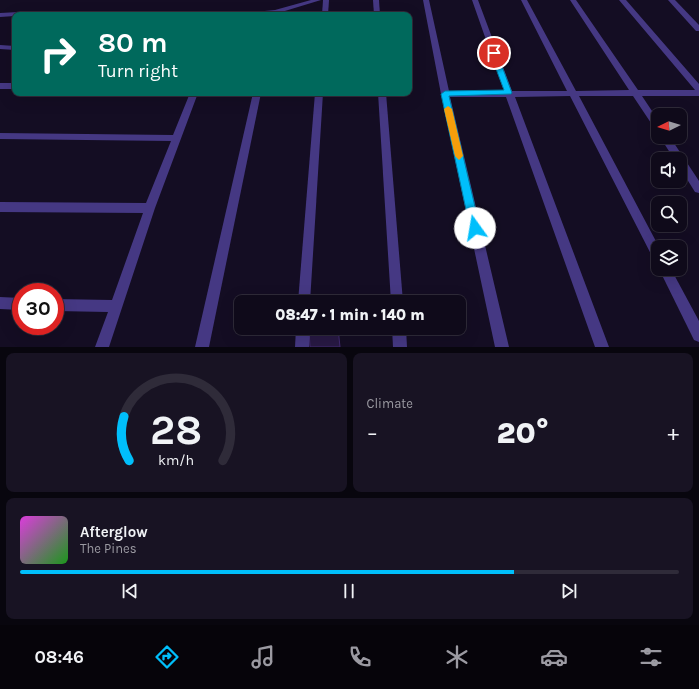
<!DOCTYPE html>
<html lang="en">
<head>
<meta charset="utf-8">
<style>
	body { margin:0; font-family:Karla,sans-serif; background:#181323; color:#f1f3f6; height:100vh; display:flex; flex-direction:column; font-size:15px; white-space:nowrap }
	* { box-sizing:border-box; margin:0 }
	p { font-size:13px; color:#9b9aa2 }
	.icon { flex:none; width:22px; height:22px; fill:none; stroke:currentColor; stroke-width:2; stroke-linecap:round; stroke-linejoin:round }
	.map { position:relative; height:347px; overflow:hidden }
	.panel { display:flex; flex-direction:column; gap:6px; padding:6px; background:#08060e; flex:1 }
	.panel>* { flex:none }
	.top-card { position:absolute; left:12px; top:12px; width:400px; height:84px; border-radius:8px; box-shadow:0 4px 16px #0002,0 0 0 1px #2f2b39; background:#00695c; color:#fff; overflow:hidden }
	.needle { width:26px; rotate:265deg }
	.fabs { position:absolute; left:651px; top:108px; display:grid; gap:8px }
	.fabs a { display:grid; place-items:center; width:36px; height:36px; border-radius:8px; background:#0f0a1a; box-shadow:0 4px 16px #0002,0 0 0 1px #2f2b39; font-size:20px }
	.speed { position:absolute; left:12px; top:283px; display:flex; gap:8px; font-size:20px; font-weight:700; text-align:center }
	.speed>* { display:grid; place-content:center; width:52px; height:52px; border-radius:50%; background:#0f0a1a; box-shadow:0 4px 16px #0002,0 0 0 1px #2f2b39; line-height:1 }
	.speed .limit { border:6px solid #d22; background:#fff; color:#111 }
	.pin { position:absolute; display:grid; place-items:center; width:34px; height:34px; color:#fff; margin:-17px; border:2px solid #fff; border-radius:50%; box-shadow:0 1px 4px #0007 }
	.me { position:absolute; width:44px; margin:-22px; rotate:347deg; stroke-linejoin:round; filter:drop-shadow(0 0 3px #0008) }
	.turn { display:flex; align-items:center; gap:14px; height:84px; padding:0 20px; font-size:18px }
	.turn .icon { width:52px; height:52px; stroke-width:2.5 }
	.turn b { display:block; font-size:28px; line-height:34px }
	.big { font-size:30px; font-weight:800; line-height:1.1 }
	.panel .tile { flex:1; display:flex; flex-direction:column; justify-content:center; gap:6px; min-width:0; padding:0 14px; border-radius:8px; background:#181323 }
	.panel .dial { align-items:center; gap:0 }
	.dial svg { height:104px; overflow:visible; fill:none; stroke:#2f2b39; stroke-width:7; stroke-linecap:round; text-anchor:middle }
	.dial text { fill:#f1f3f6; stroke:none }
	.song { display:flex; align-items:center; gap:12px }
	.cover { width:48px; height:48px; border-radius:6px; background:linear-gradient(135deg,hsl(300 70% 55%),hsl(120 70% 35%)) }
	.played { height:4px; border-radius:2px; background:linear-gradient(90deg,#00bffb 75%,#2f2b39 75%) }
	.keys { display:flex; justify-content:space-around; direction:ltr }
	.heat { display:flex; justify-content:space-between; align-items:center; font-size:22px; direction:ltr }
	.panel .tiles { flex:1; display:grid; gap:6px; grid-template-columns:1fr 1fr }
	.tile:last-child { grid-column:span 2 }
	.trip { position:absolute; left:234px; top:295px; width:232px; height:40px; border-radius:8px; background:#0f0a1a; box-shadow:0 4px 16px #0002,0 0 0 1px #2f2b39; font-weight:800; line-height:40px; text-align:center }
	.dock { display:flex; height:64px; justify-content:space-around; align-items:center; background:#06040a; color:#9b9aa2 }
	.dock .icon { width:28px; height:28px }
	.dock .on { color:#00bffb }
	.dock b { font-size:18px; color:#f1f3f6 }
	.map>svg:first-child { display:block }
	.building { fill:#281944; stroke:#422b71 }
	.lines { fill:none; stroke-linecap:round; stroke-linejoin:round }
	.street { fill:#453883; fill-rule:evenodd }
	.route { fill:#00bffb; stroke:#007ca3 }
	.slow { fill:#f59e0b }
</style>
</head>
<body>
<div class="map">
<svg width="699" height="347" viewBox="0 0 699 347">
	<rect width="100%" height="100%" fill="#140d23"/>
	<polygon class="building" points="321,328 338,328 340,347 310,347 309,329"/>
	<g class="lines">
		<g class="street">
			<polygon points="311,0 321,0 275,14 241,15 244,13 275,10"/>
			<polygon points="323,0 329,0 328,15 322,15"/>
			<polygon points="373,0 379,0 380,15 374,15"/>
			<polygon points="423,0 429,0 449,91 504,91 472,0 478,0 512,91 567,91 521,0 527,0 576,91 629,90 570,0 576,0 638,90 695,90 619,0 626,0 699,84 699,96 642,96 658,120 658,130 655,129 633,96 579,96 659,247 658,247 658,261 654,260 570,96 515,97 609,347 595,347 506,97 450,97 509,347 495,347 441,94"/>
			<polygon points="668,0 675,0 699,25 699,31 696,31"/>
			<polygon points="19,12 85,13 88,15 15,15 15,16 0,17 0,13"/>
			<polygon points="0,45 15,46 15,50 0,49"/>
			<rect x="0" y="83" width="15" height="6"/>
			<polygon points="190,93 198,93 155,208 109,347 95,347 108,312 55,311 55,299 112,300 143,213 0,212 0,202 146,203 171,141 0,139 0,133 173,135"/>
			<polygon points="253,93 261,93 209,347 195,347"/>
			<polygon points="315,93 323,93 310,302 298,302"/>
			<polygon points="378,93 386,93 403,302 391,302"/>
			<polygon points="660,137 670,137 699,181 699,193 695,192 680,168 680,159 674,159"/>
			<polygon points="659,269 671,269 699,321 699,342 694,340"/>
			<polygon points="0,297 21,298 21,310 0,309"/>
			<polygon points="296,328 310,328 309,347 295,347"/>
			<polygon points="392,328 406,328 407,347 393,347"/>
		</g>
	</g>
	<polygon class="route" points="491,51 497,53 512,93 511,94 449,96 480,228 479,231 475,232 472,231 470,228 441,94 445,91 504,90 490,53"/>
	<polygon class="slow" points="448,106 452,109 463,156 459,160 455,156 444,109"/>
</svg>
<div class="fabs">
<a><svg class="needle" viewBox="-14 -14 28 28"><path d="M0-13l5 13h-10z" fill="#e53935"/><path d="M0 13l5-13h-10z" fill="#9b9aa2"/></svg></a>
<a><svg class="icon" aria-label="sound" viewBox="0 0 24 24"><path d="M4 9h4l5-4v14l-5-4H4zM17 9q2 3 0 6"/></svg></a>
<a><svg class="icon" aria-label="search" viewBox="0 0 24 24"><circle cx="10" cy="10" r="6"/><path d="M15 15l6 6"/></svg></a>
<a><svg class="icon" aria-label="layers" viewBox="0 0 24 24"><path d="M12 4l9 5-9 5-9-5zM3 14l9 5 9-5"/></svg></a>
</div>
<div class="speed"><div class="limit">30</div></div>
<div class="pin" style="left:494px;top:53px;background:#d93025"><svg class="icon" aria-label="arrive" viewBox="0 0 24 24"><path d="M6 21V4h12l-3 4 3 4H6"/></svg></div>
<svg class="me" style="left:475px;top:228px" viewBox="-20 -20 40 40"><circle r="19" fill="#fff"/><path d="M0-13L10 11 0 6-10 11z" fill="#00bffb"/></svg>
<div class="trip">08:47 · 1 min · 140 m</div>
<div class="top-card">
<div class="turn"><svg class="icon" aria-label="right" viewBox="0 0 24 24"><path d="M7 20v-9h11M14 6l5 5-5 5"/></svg><div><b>80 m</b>Turn right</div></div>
</div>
</div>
<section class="panel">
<div class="tiles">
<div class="tile dial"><svg viewBox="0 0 100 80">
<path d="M14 69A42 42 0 1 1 86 69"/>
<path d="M14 69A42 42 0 0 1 10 35" stroke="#00bffb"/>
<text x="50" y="56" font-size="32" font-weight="700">28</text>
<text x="50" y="72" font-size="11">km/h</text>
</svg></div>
<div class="tile"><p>Climate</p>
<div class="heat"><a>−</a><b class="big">20°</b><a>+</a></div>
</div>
<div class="tile">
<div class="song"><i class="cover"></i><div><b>Afterglow</b><p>The Pines</p></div></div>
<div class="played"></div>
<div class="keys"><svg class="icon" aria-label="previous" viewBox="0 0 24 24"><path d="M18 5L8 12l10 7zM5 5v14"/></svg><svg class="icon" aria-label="pause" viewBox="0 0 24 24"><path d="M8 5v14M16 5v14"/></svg><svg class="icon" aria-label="next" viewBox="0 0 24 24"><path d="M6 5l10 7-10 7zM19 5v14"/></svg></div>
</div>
</div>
</section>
<nav class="dock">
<b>08:46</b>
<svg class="icon on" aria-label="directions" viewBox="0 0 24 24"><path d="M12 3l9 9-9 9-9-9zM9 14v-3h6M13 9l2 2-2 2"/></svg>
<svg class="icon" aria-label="music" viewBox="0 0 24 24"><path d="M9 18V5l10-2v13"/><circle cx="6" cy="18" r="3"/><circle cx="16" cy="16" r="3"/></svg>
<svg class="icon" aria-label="phone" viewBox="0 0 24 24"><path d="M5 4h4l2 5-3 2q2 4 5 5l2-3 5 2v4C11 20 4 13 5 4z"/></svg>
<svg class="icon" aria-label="climate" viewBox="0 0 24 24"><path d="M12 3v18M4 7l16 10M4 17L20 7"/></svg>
<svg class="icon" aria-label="car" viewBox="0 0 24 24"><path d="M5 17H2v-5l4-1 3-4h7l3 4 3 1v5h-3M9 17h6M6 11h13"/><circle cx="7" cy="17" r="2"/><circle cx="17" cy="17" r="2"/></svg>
<svg class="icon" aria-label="filters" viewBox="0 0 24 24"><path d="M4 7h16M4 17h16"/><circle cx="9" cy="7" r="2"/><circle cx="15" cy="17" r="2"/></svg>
</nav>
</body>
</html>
